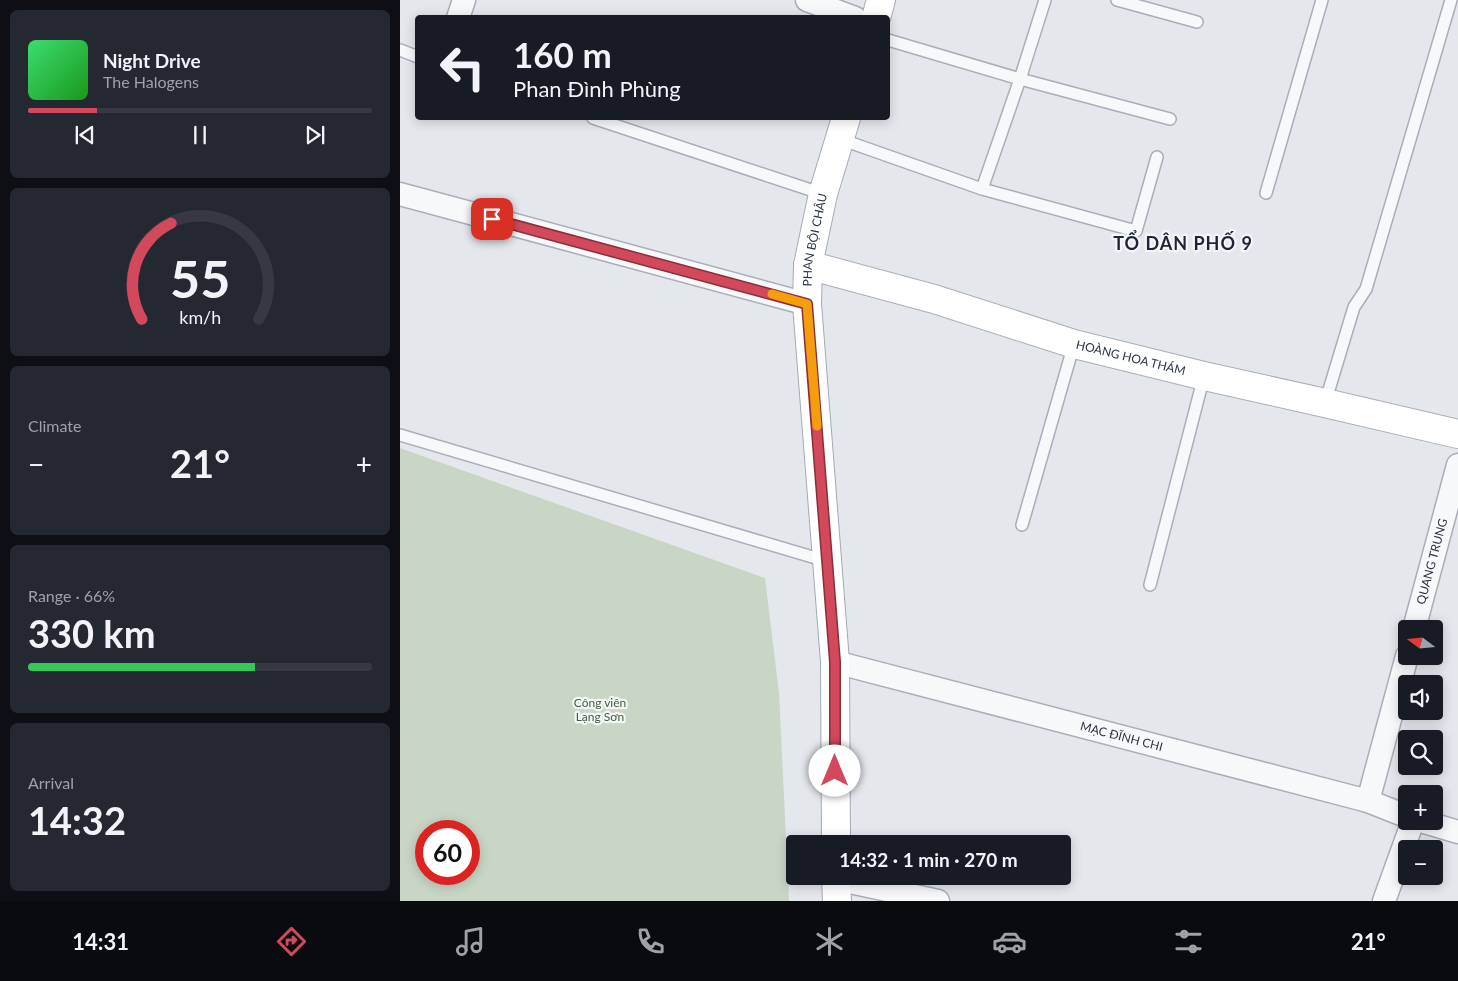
<!DOCTYPE html>
<html lang="en">
<head>
<meta charset="utf-8">
<style>
	body { margin:0; font-family:Lato,sans-serif; background:#242831; color:#f1f3f6; height:100vh; display:flex; flex-direction:column; font-size:19px; white-space:nowrap }
	* { box-sizing:border-box; margin:0 }
	p { font-size:16px; color:#9ea1a6 }
	.icon { flex:none; width:28px; height:28px; fill:none; stroke:currentColor; stroke-width:2; stroke-linecap:round; stroke-linejoin:round }
	.map { position:relative; flex:1; overflow:hidden }
	.sheet { display:flex; flex-direction:column; gap:10px; padding:10px; background:#0d0f14; width:400px }
	.sheet>* { flex:none }
	.top-card { position:absolute; left:15px; top:15px; width:475px; height:105px; border-radius:5px; box-shadow:0 2px 12px #0003; background:#171b24; color:#f1f3f6; overflow:hidden }
	.needle { width:32px; rotate:286deg }
	.buttons { position:absolute; left:998px; top:620px; display:grid; gap:10px }
	.buttons a { display:grid; place-items:center; width:45px; height:45px; border-radius:5px; background:#171b24; box-shadow:0 2px 12px #0003; font-size:25px }
	.speed { position:absolute; left:15px; top:820px; display:flex; gap:10px; font-size:25px; font-weight:700; text-align:center }
	.speed>* { display:grid; place-content:center; width:65px; height:65px; border-radius:50%; background:#171b24; box-shadow:0 2px 12px #0003; line-height:1 }
	.speed .limit { border:8px solid #d22; background:#fff; color:#111 }
	.pin { position:absolute; display:grid; place-items:center; width:42px; height:42px; color:#fff; margin:-21px; border-radius:10px; box-shadow:0 2px 8px #0006 }
	.me { position:absolute; width:55px; margin:-28px; rotate:0deg; stroke-linejoin:round; filter:drop-shadow(0 0 4px #0008) }
	.turn { display:flex; align-items:center; gap:18px; height:105px; padding:0 15px; font-size:22px }
	.turn .icon { width:65px; height:65px; stroke-width:2.5 }
	.turn b { display:block; font-size:35px; line-height:42px }
	.big { font-size:38px; font-weight:700; line-height:1.1 }
	.sheet .tile { flex:1; display:flex; flex-direction:column; justify-content:center; gap:8px; min-width:0; padding:0 18px; border-radius:8px; background:#242831 }
	.sheet .dial { align-items:center; gap:0 }
	.dial svg { height:130px; overflow:visible; fill:none; stroke:#363941; stroke-width:7; stroke-linecap:round; text-anchor:middle }
	.dial text { fill:#f1f3f6; stroke:none }
	.song { display:flex; align-items:center; gap:15px }
	.cover { width:60px; height:60px; border-radius:8px; background:linear-gradient(135deg,hsl(140 70% 55%),hsl(120 70% 35%)) }
	.played { height:5px; border-radius:2px; background:linear-gradient(90deg,#d1495b 20%,#363941 20%) }
	.keys { display:flex; justify-content:space-around; direction:ltr }
	.heat { display:flex; justify-content:space-between; align-items:center; font-size:28px; direction:ltr }
	.charge { height:8px; border-radius:4px; background:linear-gradient(90deg,#34c759 66%,#363941 0) }
	.trip { position:absolute; left:386px; top:835px; width:285px; height:50px; border-radius:5px; background:#171b24; box-shadow:0 2px 12px #0003; font-weight:700; line-height:50px; text-align:center }
	.menu { display:flex; height:80px; justify-content:space-around; align-items:center; background:#090b0e; color:#9ea1a6 }
	.menu .icon { width:35px; height:35px }
	.menu .on { color:#d1495b }
	.menu b { font-size:22px; color:#f1f3f6 }
	main { display:flex; flex:1; min-height:0 }
	.map>svg:first-child { display:block }
	.green { fill:#c9d6c5; fill-rule:evenodd }
	.lines { fill:none; stroke-linecap:round; stroke-linejoin:round }
	.lane-casing { stroke:#a9aeb7; stroke-width:14 }
	.street-casing { stroke:#a9aeb7; stroke-width:25 }
	.secondary-casing { stroke:#a9aeb7; stroke-width:30 }
	.primary-casing { stroke:#a3abb8; stroke-width:30 }
	.lane { stroke:#f7f8fa; stroke-width:11 }
	.street { stroke:#f7f8fa; stroke-width:22 }
	.secondary { stroke:#fff; stroke-width:28 }
	.primary { stroke:#fff; stroke-width:28 }
	.route-casing { stroke:#882f3b; stroke-width:12 }
	.route { stroke:#d1495b; stroke-width:9 }
	.slow { stroke:#f59e0b; stroke-width:9 }
	.labels { text-anchor:middle; stroke-width:4.5; stroke-linejoin:round; paint-order:stroke }
	.street-label { font-size:12px; fill:#2b3445; stroke:#f4f6f9 }
	.park-label { font-size:12px; fill:#3f6138; stroke:#f4f6f9 }
	.district-label { font-size:18px; font-weight:bold; letter-spacing:1px; fill:#1d2536; stroke:#f4f6f9 }
</style>
</head>
<body>
<main>
<section class="sheet">
<div class="tile">
<div class="song"><i class="cover"></i><div><b>Night Drive</b><p>The Halogens</p></div></div>
<div class="played"></div>
<div class="keys"><svg class="icon" aria-label="previous" viewBox="0 0 24 24"><path d="M18 5L8 12l10 7zM5 5v14"/></svg><svg class="icon" aria-label="pause" viewBox="0 0 24 24"><path d="M8 5v14M16 5v14"/></svg><svg class="icon" aria-label="next" viewBox="0 0 24 24"><path d="M6 5l10 7-10 7zM19 5v14"/></svg></div>
</div>
<div class="tile dial"><svg viewBox="0 0 100 80">
<path d="M14 69A42 42 0 1 1 86 69"/>
<path d="M14 69A42 42 0 0 1 32 10" stroke="#d1495b"/>
<text x="50" y="56" font-size="32" font-weight="700">55</text>
<text x="50" y="72" font-size="11">km/h</text>
</svg></div>
<div class="tile"><p>Climate</p>
<div class="heat"><a>−</a><b class="big">21°</b><a>+</a></div>
</div>
<div class="tile"><p>Range · 66%</p><b class="big">330 km</b><div class="charge"></div></div>
<div class="tile"><p>Arrival</p><b class="big">14:32</b></div>
</section>
<div class="map">
<svg width="1058" height="901" viewBox="0 0 1058 901">
	<rect width="100%" height="100%" fill="#e4e7ec"/>
	<path class="green" d="M0,448l365,130 14,115 10,208h-389zM26,831h43v43h-43z"/>
	<g class="lines">
		<g class="lane-casing">
			<g id="lane">
				<polyline points="717,0 797,22"/>
				<polyline points="488,40 620,79 770,119"/>
				<polyline points="0,50 18,57"/>
				<polyline points="193,118 423,194"/>
				<polyline points="440,139 582,189 736,231 757,157"/>
				<polyline points="582,189 620,79 645,0"/>
				<polyline points="866,193 922,0"/>
				<polyline points="925,403 954,307 966,289 1051,0"/>
				<polyline points="0,435 426,561"/>
				<polyline points="622,525 674,344"/>
				<polyline points="750,585 804,376"/>
			</g>
		</g>
		<g class="street-casing">
			<g id="street">
				<polyline points="407,0 455,18"/>
				<polyline points="58,18 64,0"/>
				<polyline points="0,194 407,304"/>
				<path id="s1" d="M1014,629l44,-164"/>
				<path id="s2" d="M435,662l533,139 38,15"/>
				<polyline points="968,801 1007,656"/>
				<polyline points="1021,821 1058,832"/>
				<polyline points="436,879 538,901"/>
				<polyline points="984,901 1013,821"/>
			</g>
		</g>
		<g class="secondary-casing">
			<g id="secondary">
				<path id="s3" d="M408,265l126,34 140,45 130,32 121,27 133,31"/>
			</g>
		</g>
		<g class="primary-casing">
			<g id="primary">
				<polyline points="476,18 481,0"/>
				<path id="s4" d="M436,844l-1,-182 -28,-358 1,-39 15,-71 23,-76"/>
				<polyline points="436,876 437,901"/>
			</g>
		</g>
		<use href="#lane" class="lane"/>
		<use href="#street" class="street"/>
		<use href="#secondary" class="secondary"/>
		<use href="#primary" class="primary"/>
	</g>
	<g class="lines">
		<g class="route-casing">
			<polyline id="route" points="92,219 407,304 435,662 435,771"/>
		</g>
		<use href="#route" class="route"/>
		<polyline class="slow" points="372,294 407,304 417,426"/>
	</g>
	<g class="labels">
		<g class="street-label">
			<text dy="4" stroke="none"><textPath href="#s4" startOffset="606">PHAN BỘI CHÂU</textPath></text>
			<text dy="4" stroke="none"><textPath href="#s3" startOffset="336">HOÀNG HOA THÁM</textPath></text>
			<text dy="4" stroke="none"><textPath href="#s1" startOffset="70">QUANG TRUNG</textPath></text>
			<text dy="4" stroke="none"><textPath href="#s2" startOffset="296">MẠC ĐĨNH CHI</textPath></text>
		</g>
		<g class="park-label">
			<text x="200" y="707">Công viên<tspan x="200" dy="14">Lạng Sơn</tspan></text>
		</g>
		<g class="district-label">
			<text x="783" y="250">TỔ DÂN PHỐ 9</text>
		</g>
	</g>
</svg>
<div class="buttons">
<a><svg class="needle" viewBox="-14 -14 28 28"><path d="M0-13l5 13h-10z" fill="#e53935"/><path d="M0 13l5-13h-10z" fill="#9ea1a6"/></svg></a>
<a><svg class="icon" aria-label="sound" viewBox="0 0 24 24"><path d="M4 9h4l5-4v14l-5-4H4zM17 9q2 3 0 6"/></svg></a>
<a><svg class="icon" aria-label="search" viewBox="0 0 24 24"><circle cx="10" cy="10" r="6"/><path d="M15 15l6 6"/></svg></a>
<a>+</a>
<a>−</a>
</div>
<div class="speed"><div class="limit">60</div></div>
<div class="pin" style="left:92px;top:219px;background:#d93025"><svg class="icon" aria-label="arrive" viewBox="0 0 24 24"><path d="M6 21V4h12l-3 4 3 4H6"/></svg></div>
<svg class="me" style="left:435px;top:771px" viewBox="-20 -20 40 40"><circle r="19" fill="#fff"/><path d="M0-13L10 11 0 6-10 11z" fill="#d1495b"/></svg>
<div class="trip">14:32 · 1 min · 270 m</div>
<div class="top-card">
<div class="turn"><svg class="icon" aria-label="left" viewBox="0 0 24 24"><path d="M17 20v-9H6M10 6l-5 5 5 5"/></svg><div><b>160 m</b>Phan Đình Phùng</div></div>
</div>
</div>
</main>
<nav class="menu">
<b>14:31</b>
<svg class="icon on" aria-label="directions" viewBox="0 0 24 24"><path d="M12 3l9 9-9 9-9-9zM9 14v-3h6M13 9l2 2-2 2"/></svg>
<svg class="icon" aria-label="music" viewBox="0 0 24 24"><path d="M9 18V5l10-2v13"/><circle cx="6" cy="18" r="3"/><circle cx="16" cy="16" r="3"/></svg>
<svg class="icon" aria-label="phone" viewBox="0 0 24 24"><path d="M5 4h4l2 5-3 2q2 4 5 5l2-3 5 2v4C11 20 4 13 5 4z"/></svg>
<svg class="icon" aria-label="climate" viewBox="0 0 24 24"><path d="M12 3v18M4 7l16 10M4 17L20 7"/></svg>
<svg class="icon" aria-label="car" viewBox="0 0 24 24"><path d="M5 17H2v-5l4-1 3-4h7l3 4 3 1v5h-3M9 17h6M6 11h13"/><circle cx="7" cy="17" r="2"/><circle cx="17" cy="17" r="2"/></svg>
<svg class="icon" aria-label="filters" viewBox="0 0 24 24"><path d="M4 7h16M4 17h16"/><circle cx="9" cy="7" r="2"/><circle cx="15" cy="17" r="2"/></svg>
<b>21°</b>
</nav>
</body>
</html>
